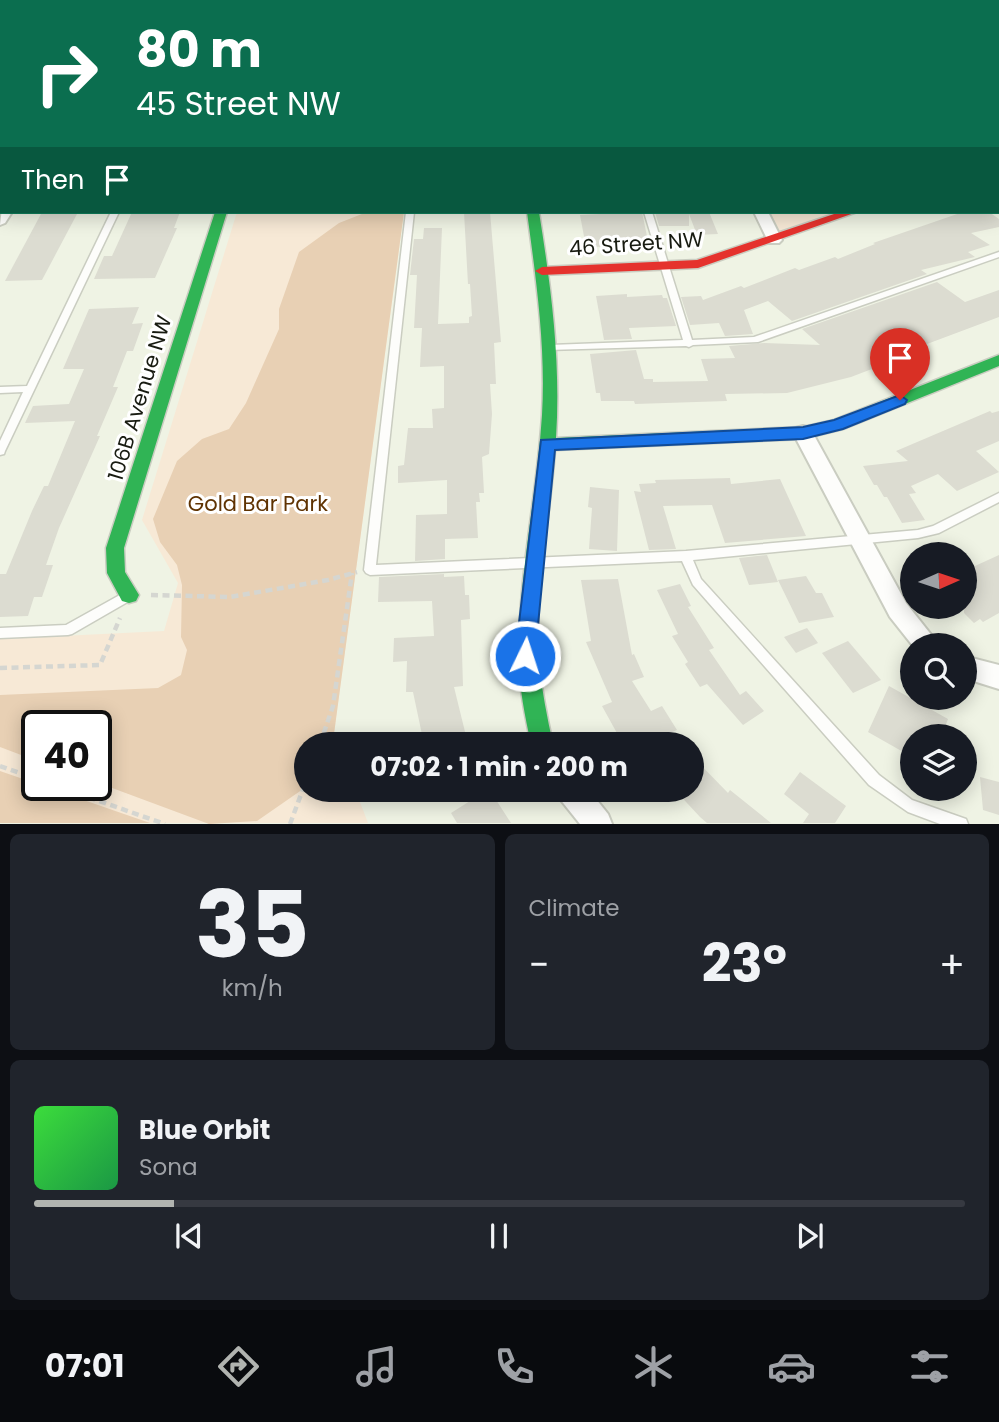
<!DOCTYPE html>
<html lang="en">
<head>
<meta charset="utf-8">
<style>
	body { margin:0; font-family:Poppins,sans-serif; background:#20242c; color:#f1f3f6; height:100vh; display:flex; flex-direction:column; font-size:26px; white-space:nowrap }
	* { box-sizing:border-box; margin:0 }
	p { font-size:23px; color:#9ea1a6 }
	.icon { flex:none; width:38px; height:38px; fill:none; stroke:currentColor; stroke-width:2; stroke-linecap:round; stroke-linejoin:round }
	.map { position:relative; height:824px; overflow:hidden }
	.sheet { display:flex; flex-direction:column; gap:10px; padding:10px; background:#0d0f14; flex:1 }
	.sheet>* { flex:none }
	.guide { position:absolute; left:0px; top:0px; width:999px; height:214px; box-shadow:0 4px 18px #0003; background:#0b6e4f; color:#fff; overflow:hidden }
	.needle { width:46px; rotate:87deg }
	.tools { position:absolute; left:900px; top:542px; display:grid; gap:14px }
	.tools a { display:grid; place-items:center; width:77px; height:77px; border-radius:50%; background:#171b24; box-shadow:0 4px 18px #0003; font-size:35px }
	.speed { position:absolute; left:21px; top:710px; display:flex; gap:14px; font-size:35px; font-weight:700; text-align:center }
	.speed>* { display:grid; place-content:center; width:91px; height:91px; border-radius:50%; background:#171b24; box-shadow:0 4px 18px #0003; line-height:1 }
	.speed .limit { border:4px solid #111; border-radius:10px; background:#fff; color:#111 }
	.pin { position:absolute; display:grid; place-items:center; width:60px; height:60px; color:#fff; margin:-72px -30px; border-radius:50% 50% 50% 0; rotate:-45deg; box-shadow:0 0 7px #0007 }
	.pin .icon { rotate:45deg }
	.me { position:absolute; width:77px; margin:-38px; rotate:4deg; stroke-linejoin:round; filter:drop-shadow(0 0 5px #0008) }
	.turn { display:flex; align-items:center; gap:24px; height:147px; padding:0 21px; font-size:32px }
	.turn .icon { width:91px; height:91px; stroke-width:2.5 }
	.turn b { display:block; font-size:49px; line-height:60px }
	.then { display:flex; align-items:center; height:66px; padding:0 21px; background:#0003; gap:14px; font-size:26px }
	.big { font-size:52px; font-weight:700; line-height:1.1 }
	.sheet .tile { flex:1; display:flex; flex-direction:column; justify-content:center; gap:10px; min-width:0; padding:0 24px; border-radius:10px; background:#20242c }
	.sheet .dial { align-items:center; gap:0 }
	.dial b { font-size:91px; line-height:1 }
	.song { display:flex; align-items:center; gap:21px }
	.cover { width:84px; height:84px; border-radius:10px; background:linear-gradient(135deg,hsl(120 70% 55%),hsl(140 70% 35%)) }
	.played { height:7px; border-radius:4px; background:linear-gradient(90deg,#b1b4b0 15%,#363941 15%) }
	.keys { display:flex; justify-content:space-around; direction:ltr }
	.heat { display:flex; justify-content:space-between; align-items:center; font-size:38px; direction:ltr }
	.sheet .tiles { flex:1; display:grid; gap:10px; grid-template-columns:1fr 1fr }
	.tile:last-child { grid-column:span 2 }
	.trip { position:absolute; left:294px; top:732px; width:410px; height:70px; border-radius:35px; background:#171b24; box-shadow:0 4px 18px #0003; font-weight:700; line-height:70px; text-align:center }
	.tabs { display:flex; height:112px; justify-content:space-around; align-items:center; background:#090b0e; color:#9ea1a6 }
	.tabs .icon { width:49px; height:49px }
	.tabs .current { color:#b1b4b0 }
	.tabs b { font-size:32px; color:#f1f3f6 }
	.map>svg:first-child { display:block }
	.green { fill:#f7e9d6; fill-rule:evenodd }
	.forest { fill:#e8d0b4 }
	.building { fill:#dcdcd1 }
	.lines { fill:none; stroke-linecap:round; stroke-linejoin:round }
	.lane-casing { stroke:#cacdc1; stroke-width:3 }
	.street-casing { stroke:#cacdc1; stroke-width:4 }
	.fast-casing { stroke:#cacdc1; stroke-width:3 }
	.slow-casing { stroke:#cacdc1; stroke-width:3 }
	.jam-casing { stroke:#cacdc1; stroke-width:3 }
	.path { stroke:#d5d6d1; stroke-width:4.5; stroke-dasharray:7 4.5; stroke-linecap:butt }
	.lane { fill:#fdfdfb; fill-rule:evenodd }
	.street { fill:#fdfdfb; fill-rule:evenodd }
	.fast { fill:#30b455; fill-rule:evenodd }
	.slow { fill:#ff9f0a; fill-rule:evenodd }
	.jam { fill:#e5322d; fill-rule:evenodd }
	.route { fill:#1a73e8; stroke:#114b97; stroke-width:2 }
	.labels { text-anchor:middle; stroke-width:6; stroke-linejoin:round; paint-order:stroke }
	.street-label { font-size:21px; fill:#181b11; stroke:#fff }
	.park-label { font-size:21px; fill:#5f3302; stroke:#fff }
</style>
</head>
<body>
<div class="map">
<svg width="999" height="824" viewBox="0 0 999 824">
	<rect width="100%" height="100%" fill="#eff3e4"/>
	<g class="green">
		<path d="M237,212h167l-70,521 4,11h-32v45h49l13,34h-368v-184l164,-8 14,-48 -36,-63zM37,726h59v60h-59z"/>
		<polygon points="761,212 851,212 774,240"/>
	</g>
	<g class="forest">
		<polygon points="367,212 404,212 334,734 319,744 306,744 306,787 257,821 209,824 96,782 96,726 37,726 37,761 0,747 0,695 158,688 181,675 187,650 181,637 182,585 177,565 160,542 153,519 177,461 202,439 229,429 246,403 279,329 279,309 299,252 339,223"/>
		<polygon points="0,771 150,823 0,823"/>
	</g>
	<g class="building">
		<polygon points="132,212 180,212 174,228 177,228 155,278 94,279 104,256 112,256"/>
		<polygon points="464,212 490,212 501,342 494,343 496,384 490,384 492,414 489,454 482,457 484,493 479,493 480,502 476,502 478,538 445,539 445,559 415,561 416,515 447,514 447,480 398,483 398,466 404,465 408,428 433,428 432,409 444,408 444,366 420,367 422,328 414,328 417,275 410,275 414,239 423,239 424,228 442,228 438,324 469,323 469,317 472,316 470,284 468,284"/>
		<polygon points="642,212 649,246 586,247 580,215"/>
		<polygon points="655,212 709,212 718,234 697,235 689,214 689,226 659,226"/>
		<polygon points="963,212 989,212 999,219 999,227 971,233 990,245 968,252 975,257 921,270 927,274 792,321 768,301 744,310 753,334 725,336 719,323 690,325 681,297 701,296 703,300 741,286 744,288 795,268 799,270 835,257 838,259 875,244 873,243"/>
		<polygon points="41,214 77,214 42,280 5,281"/>
		<polygon points="937,282 965,302 999,290 999,317 903,353 910,359 881,370 877,367 851,377 787,393 725,394 727,401 635,404 634,401 601,401 600,393 596,393 590,354 636,350 644,379 653,379 653,382 708,381 701,359 735,358 729,346 764,343 820,345 802,329"/>
		<polygon points="627,294 627,297 662,295 663,298 667,298 676,326 629,328 632,339 604,340 596,296"/>
		<polygon points="139,307 132,324 143,323 133,351 127,351 113,387 118,387 97,436 100,436 59,528 46,565 53,565 42,597 34,597 28,616 0,617 0,574 6,574 32,511 44,486 48,486 75,421 25,423 33,406 69,404 84,369 63,369 89,309"/>
		<polygon points="990,411 992,413 999,411 999,441 976,451 999,472 957,491 938,474 911,486 916,493 909,494 925,520 902,523 887,497 884,497 877,485 874,485 863,466 908,461 896,451"/>
		<polygon points="730,478 731,484 780,479 806,536 725,543 712,505 663,506 676,549 649,550 634,491 641,492 639,484 656,483 655,480"/>
		<polygon points="590,487 619,490 617,551 589,549 592,508 588,507"/>
		<polygon points="767,555 778,582 749,585 739,558"/>
		<polygon points="999,555 999,613 983,622 980,619 974,623 964,613 964,571"/>
		<polygon points="444,574 444,577 464,576 465,595 469,595 470,619 461,620 463,686 454,687 468,744 424,744 413,692 406,692 407,661 393,662 394,638 434,636 432,601 378,602 379,577"/>
		<polygon points="806,576 816,593 822,593 834,617 799,623 778,580"/>
		<polygon points="618,579 632,655 634,654 644,677 632,681 651,711 662,706 677,730 670,733 680,744 623,744 602,706 612,702 586,642 591,641 581,580"/>
		<polygon points="680,584 691,606 688,607 714,648 709,650 740,695 746,691 764,711 743,725 707,684 700,687 685,664 688,662 672,636 678,634 657,590"/>
		<polygon points="807,628 818,643 796,653 784,637"/>
		<polygon points="848,641 881,680 853,693 822,653"/>
		<polygon points="889,686 948,719 941,737 912,737 912,757 868,732"/>
		<polygon points="691,755 728,793 730,790 771,823 707,823 700,817 674,789 691,789"/>
		<polygon points="800,772 846,806 835,823 803,823 809,814 784,794"/>
		<polygon points="980,777 999,782 999,815 983,810"/>
		<polygon points="489,789 511,823 457,823 451,813"/>
	</g>
	<g class="lines">
		<g class="lane-casing">
			<g id="lane">
				<polygon points="100,0 106,0 104,2 99,2"/>
				<polygon points="250,0 256,0 255,2 250,2"/>
				<polygon points="673,0 679,0 679,2 674,2"/>
				<polygon points="889,0 895,0 896,2 891,2"/>
				<rect x="998" y="68" width="1" height="4"/>
				<polygon points="2,107 2,112 0,113 0,108"/>
				<polygon points="111,212 119,212 5,451 4,454 0,455 0,441 23,392 0,393 0,387 27,386"/>
				<polygon points="406,212 414,212 376,565 686,551 918,530 933,526 999,493 999,502 939,533 918,538 693,560 701,579 879,775 912,800 966,819 968,824 940,824 908,812 869,785 693,585 682,561 370,575 366,573 364,570"/>
				<polygon points="644,212 652,212 692,340 754,337 999,252 999,257 758,342 693,345 689,347 686,346 547,350 546,348 547,346 550,345 683,340"/>
				<polygon points="127,591 131,592 133,596 131,600 72,634 68,635 0,638 0,628 66,625"/>
			</g>
		</g>
		<g class="street-casing">
			<g id="street">
				<polygon points="173,0 183,0 172,2"/>
				<polygon points="961,0 972,0 973,2 962,2"/>
				<rect x="0" y="20" width="2" height="6"/>
				<rect x="998" y="25" width="1" height="6"/>
				<rect x="998" y="106" width="1" height="8"/>
				<polygon points="2,208 2,212 12,212 5,223 0,225"/>
				<polygon points="754,212 768,212 782,240 779,243 769,243"/>
				<polygon points="803,426 810,428 906,603 940,646 913,646 890,617 793,433 796,428"/>
				<polygon points="964,656 999,665 999,689 964,678"/>
				<polygon points="556,789 588,789 608,814 612,824 580,824 560,799"/>
			</g>
		</g>
		<g class="fast-casing">
			<g id="fast">
				<polygon points="23,0 32,0 22,2"/>
				<polygon points="215,212 227,212 124,548 125,572 139,595 136,601 129,603 122,601 107,573 106,548"/>
				<path d="M527,212h12c12,75 22,149 17,226l247,-11 31,-7 165,-65v11l-156,63 -40,10 -248,11c-5,71 -21,142 -16,214 3,27 8,53 14,80h-22c-6,-28 -12,-56 -12,-85 -1,-82 18,-163 23,-244 4,-68 -6,-136 -15,-203z"/>
			</g>
		</g>
		<g class="slow-casing">
			<g id="slow">
				<rect x="324" y="0" width="8" height="2"/>
				<rect x="998" y="179" width="1" height="6"/>
			</g>
		</g>
		<g class="jam-casing">
			<g id="jam">
				<polygon points="2,27 2,34 0,35 0,28"/>
				<polygon points="840,212 857,212 698,268 542,275 535,271 542,267 697,260"/>
			</g>
		</g>
		<g class="path">
			<polyline points="151,595 230,597 328,580 357,572"/>
			<polyline points="0,668 100,665 120,618"/>
			<polyline points="320,744 333,706 352,573"/>
			<polyline points="0,766 37,779"/>
			<polyline points="56,786 165,824"/>
			<polyline points="290,824 306,781"/>
		</g>
		<use href="#lane" class="lane"/>
		<use href="#street" class="street"/>
		<use href="#fast" class="fast"/>
		<use href="#slow" class="slow"/>
		<use href="#jam" class="jam"/>
	</g>
	<polygon class="route" points="900,395 907,400 905,404 843,429 803,439 555,450 535,656 532,662 525,665 518,662 515,656 541,440 803,427 834,420"/>
	<g class="labels">
		<g class="street-label">
			<text transform="translate(636 244) rotate(-4)" y="7">46 Street NW</text>
			<text transform="translate(140 398) rotate(-73)" y="7">106B Avenue NW</text>
		</g>
		<g class="park-label">
			<text x="258" y="511">Gold Bar Park</text>
		</g>
	</g>
</svg>
<div class="tools">
<a><svg class="needle" viewBox="-14 -14 28 28"><path d="M0-13l5 13h-10z" fill="#e53935"/><path d="M0 13l5-13h-10z" fill="#9ea1a6"/></svg></a>
<a><svg class="icon" aria-label="search" viewBox="0 0 24 24"><circle cx="10" cy="10" r="6"/><path d="M15 15l6 6"/></svg></a>
<a><svg class="icon" aria-label="layers" viewBox="0 0 24 24"><path d="M12 4l9 5-9 5-9-5zM3 14l9 5 9-5"/></svg></a>
</div>
<div class="speed"><div class="limit">40</div></div>
<div class="pin" style="left:900px;top:400px;background:#d93025"><svg class="icon" aria-label="arrive" viewBox="0 0 24 24"><path d="M6 21V4h12l-3 4 3 4H6"/></svg></div>
<svg class="me" style="left:525px;top:656px" viewBox="-20 -20 40 40"><circle r="17" fill="#1a73e8" stroke="#fff" stroke-width="3"/><path d="M0-11L8 9 0 5-8 9z" fill="#fff"/></svg>
<div class="trip">07:02 · 1 min · 200 m</div>
<div class="guide">
<div class="turn"><svg class="icon" aria-label="right" viewBox="0 0 24 24"><path d="M7 20v-9h11M14 6l5 5-5 5"/></svg><div><b>80 m</b>45 Street NW</div></div>
<div class="then">Then<svg class="icon" aria-label="arrive" viewBox="0 0 24 24"><path d="M6 21V4h12l-3 4 3 4H6"/></svg></div>
</div>
</div>
<section class="sheet">
<div class="tiles">
<div class="tile dial"><b>35</b><p>km/h</p></div>
<div class="tile"><p>Climate</p>
<div class="heat"><a>−</a><b class="big">23°</b><a>+</a></div>
</div>
<div class="tile">
<div class="song"><i class="cover"></i><div><b>Blue Orbit</b><p>Sona</p></div></div>
<div class="played"></div>
<div class="keys"><svg class="icon" aria-label="previous" viewBox="0 0 24 24"><path d="M18 5L8 12l10 7zM5 5v14"/></svg><svg class="icon" aria-label="pause" viewBox="0 0 24 24"><path d="M8 5v14M16 5v14"/></svg><svg class="icon" aria-label="next" viewBox="0 0 24 24"><path d="M6 5l10 7-10 7zM19 5v14"/></svg></div>
</div>
</div>
</section>
<nav class="tabs">
<b>07:01</b>
<svg class="icon current" aria-label="directions" viewBox="0 0 24 24"><path d="M12 3l9 9-9 9-9-9zM9 14v-3h6M13 9l2 2-2 2"/></svg>
<svg class="icon" aria-label="music" viewBox="0 0 24 24"><path d="M9 18V5l10-2v13"/><circle cx="6" cy="18" r="3"/><circle cx="16" cy="16" r="3"/></svg>
<svg class="icon" aria-label="phone" viewBox="0 0 24 24"><path d="M5 4h4l2 5-3 2q2 4 5 5l2-3 5 2v4C11 20 4 13 5 4z"/></svg>
<svg class="icon" aria-label="climate" viewBox="0 0 24 24"><path d="M12 3v18M4 7l16 10M4 17L20 7"/></svg>
<svg class="icon" aria-label="car" viewBox="0 0 24 24"><path d="M5 17H2v-5l4-1 3-4h7l3 4 3 1v5h-3M9 17h6M6 11h13"/><circle cx="7" cy="17" r="2"/><circle cx="17" cy="17" r="2"/></svg>
<svg class="icon" aria-label="filters" viewBox="0 0 24 24"><path d="M4 7h16M4 17h16"/><circle cx="9" cy="7" r="2"/><circle cx="15" cy="17" r="2"/></svg>
</nav>
</body>
</html>
